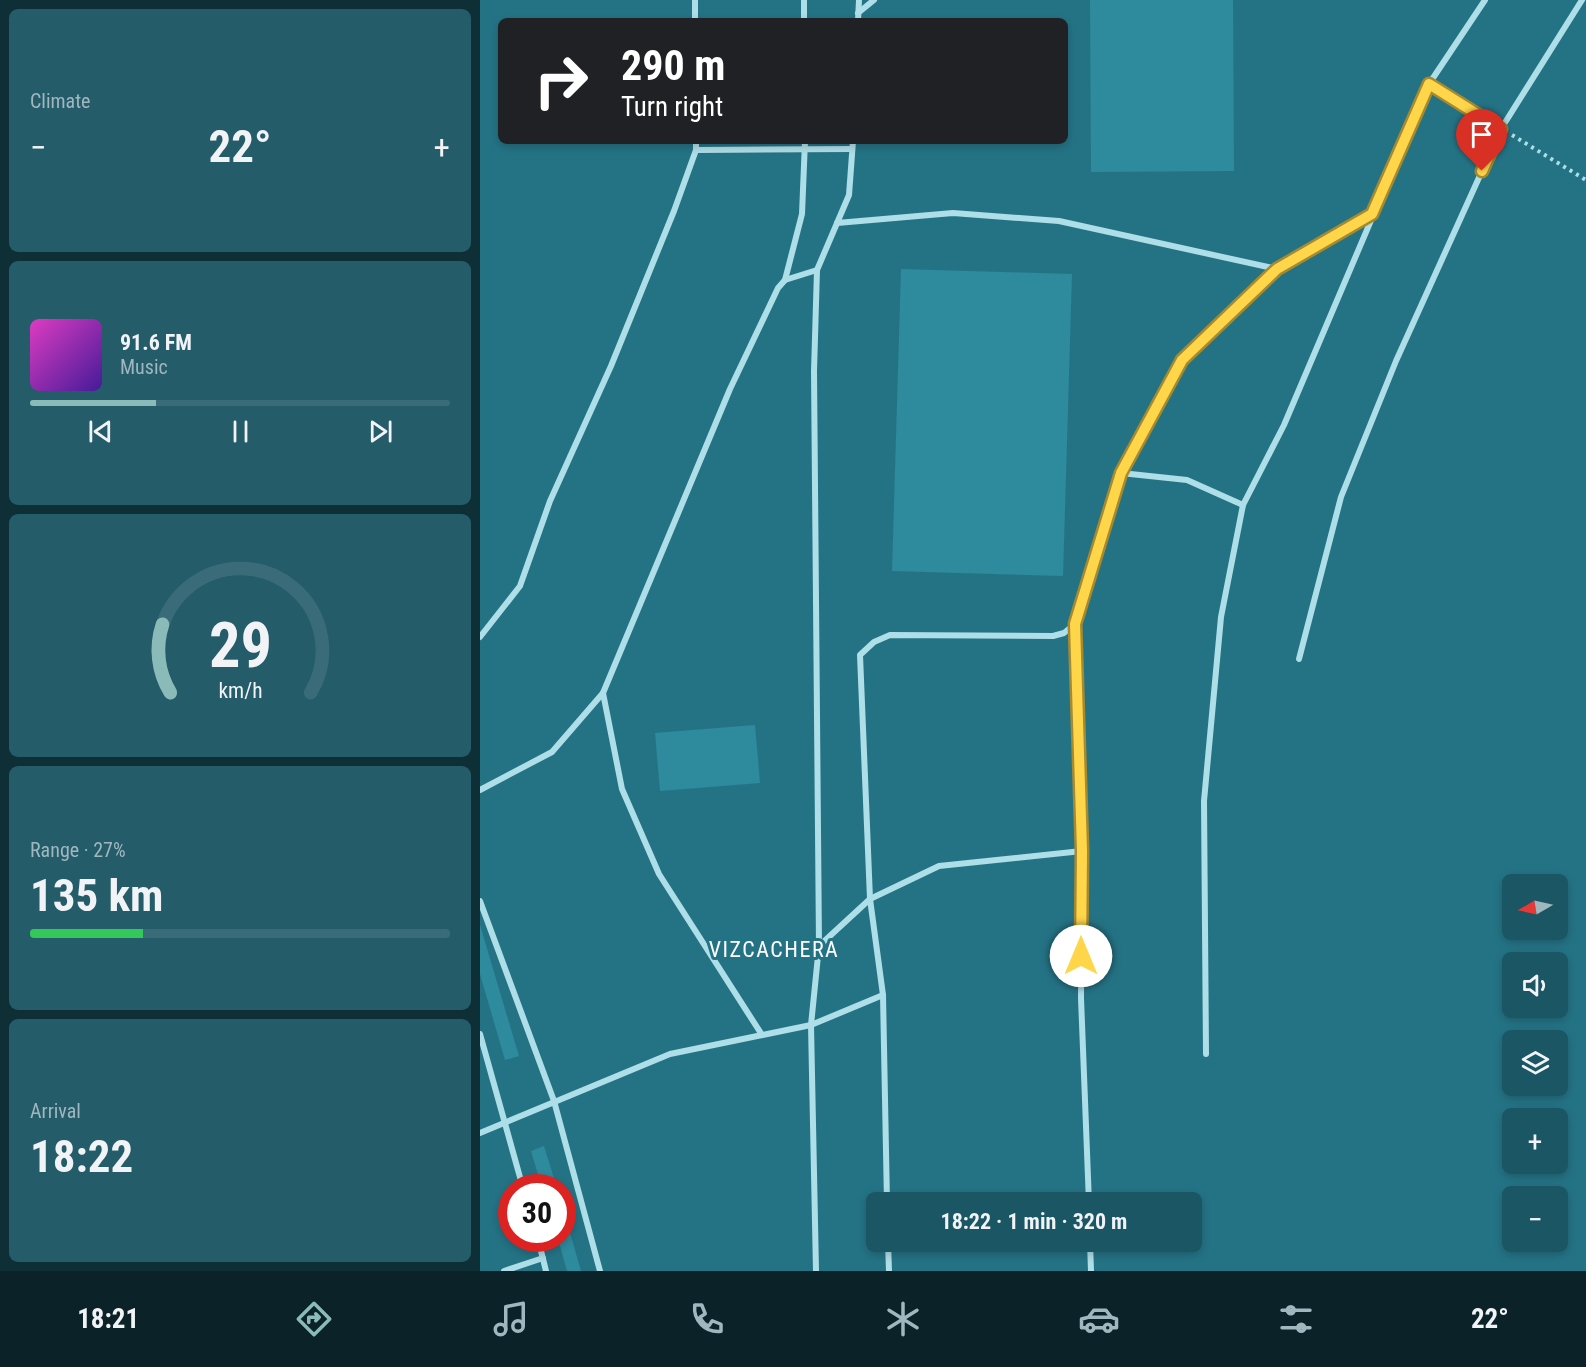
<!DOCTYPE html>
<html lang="en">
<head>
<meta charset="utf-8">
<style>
	body { margin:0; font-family:"Roboto Condensed",sans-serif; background:#245c6a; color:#f1f3f6; height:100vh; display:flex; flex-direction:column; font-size:22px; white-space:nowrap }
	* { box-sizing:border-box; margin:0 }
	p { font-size:20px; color:#a0b7bf }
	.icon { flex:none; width:33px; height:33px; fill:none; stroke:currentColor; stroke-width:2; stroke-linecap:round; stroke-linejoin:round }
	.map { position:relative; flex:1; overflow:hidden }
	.drawer { display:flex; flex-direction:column; gap:9px; padding:9px; background:#0f2f37; width:480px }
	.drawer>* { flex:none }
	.guide { position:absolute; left:18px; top:18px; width:570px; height:126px; border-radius:9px; box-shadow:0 3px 9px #0003; background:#202124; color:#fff; overflow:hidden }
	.needle { width:39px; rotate:261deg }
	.fabs { position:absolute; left:1022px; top:874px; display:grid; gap:12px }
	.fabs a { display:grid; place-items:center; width:66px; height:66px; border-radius:9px; background:#1b5664; box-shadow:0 3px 9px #0003; font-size:30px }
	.speed { position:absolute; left:18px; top:1174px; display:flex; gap:12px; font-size:30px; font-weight:700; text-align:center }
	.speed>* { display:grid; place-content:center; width:78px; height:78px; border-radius:50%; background:#1b5664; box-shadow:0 3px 9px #0003; line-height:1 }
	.speed .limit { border:9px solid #d22; background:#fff; color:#111 }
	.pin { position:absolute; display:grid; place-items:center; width:51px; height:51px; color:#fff; margin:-62px -26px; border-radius:50% 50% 50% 0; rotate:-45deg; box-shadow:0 0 6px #0007 }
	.pin .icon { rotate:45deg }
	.me { position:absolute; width:66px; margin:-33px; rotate:0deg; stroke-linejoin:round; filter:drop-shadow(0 0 4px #0008) }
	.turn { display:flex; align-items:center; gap:21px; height:126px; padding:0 24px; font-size:27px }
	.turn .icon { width:78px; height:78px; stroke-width:2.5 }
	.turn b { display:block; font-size:42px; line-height:51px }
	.big { font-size:45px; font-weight:700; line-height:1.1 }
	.drawer .tile { flex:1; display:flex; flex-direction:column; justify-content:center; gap:9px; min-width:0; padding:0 21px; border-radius:9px; background:#245c6a }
	.drawer .dial { align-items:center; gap:0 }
	.dial svg { height:156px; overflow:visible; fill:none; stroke:#396c78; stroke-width:7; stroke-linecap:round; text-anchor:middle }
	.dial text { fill:#f1f3f6; stroke:none }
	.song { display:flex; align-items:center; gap:18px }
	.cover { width:72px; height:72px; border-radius:9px; background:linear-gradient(135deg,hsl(310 70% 55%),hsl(260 70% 35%)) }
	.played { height:6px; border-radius:3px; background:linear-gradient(90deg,#8bbbb9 30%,#396c78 30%) }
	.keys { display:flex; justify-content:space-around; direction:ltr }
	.heat { display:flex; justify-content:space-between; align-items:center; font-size:33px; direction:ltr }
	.charge { height:9px; border-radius:4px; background:linear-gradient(90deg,#34c759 27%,#396c78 0) }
	.trip { position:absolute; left:386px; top:1192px; width:336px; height:60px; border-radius:9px; background:#1b5664; box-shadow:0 3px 9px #0003; font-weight:700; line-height:60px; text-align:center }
	.menu { display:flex; height:96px; justify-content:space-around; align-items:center; background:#0b2228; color:#a0b7bf }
	.menu .icon { width:42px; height:42px }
	.menu .active { color:#8bbbb9 }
	.menu b { font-size:27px; color:#f1f3f6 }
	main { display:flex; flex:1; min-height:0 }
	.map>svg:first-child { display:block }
	.green { fill:#2e8a9d }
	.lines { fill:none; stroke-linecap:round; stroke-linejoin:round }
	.path { stroke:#aedee8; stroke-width:4; stroke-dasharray:3 4.5; stroke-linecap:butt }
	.minor { stroke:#aedee8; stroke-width:6 }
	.route-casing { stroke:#a68a30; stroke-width:15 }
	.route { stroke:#ffd54a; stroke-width:10 }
	.labels { text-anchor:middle; stroke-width:6; stroke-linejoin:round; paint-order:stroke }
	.neighbourhood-label { font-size:22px; letter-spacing:1.5px; fill:#fff; stroke:#247385 }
</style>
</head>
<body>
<main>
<section class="drawer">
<div class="tile"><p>Climate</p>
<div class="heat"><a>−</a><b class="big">22°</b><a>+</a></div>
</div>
<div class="tile">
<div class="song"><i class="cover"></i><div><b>91.6 FM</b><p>Music</p></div></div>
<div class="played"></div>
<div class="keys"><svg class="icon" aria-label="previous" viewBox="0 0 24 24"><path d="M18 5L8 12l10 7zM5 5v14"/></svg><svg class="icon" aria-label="pause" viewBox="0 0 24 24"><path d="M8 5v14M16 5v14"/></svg><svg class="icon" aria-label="next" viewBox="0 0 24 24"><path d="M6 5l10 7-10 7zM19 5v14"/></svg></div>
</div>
<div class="tile dial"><svg viewBox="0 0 100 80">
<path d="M14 69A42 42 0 1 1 86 69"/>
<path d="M14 69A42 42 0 0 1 10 34" stroke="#8bbbb9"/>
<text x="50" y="56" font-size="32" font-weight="700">29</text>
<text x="50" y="72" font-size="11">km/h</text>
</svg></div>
<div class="tile"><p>Range · 27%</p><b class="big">135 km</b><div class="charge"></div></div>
<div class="tile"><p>Arrival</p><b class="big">18:22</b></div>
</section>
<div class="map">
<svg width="1106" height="1271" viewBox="0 0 1106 1271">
	<rect width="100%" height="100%" fill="#247385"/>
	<g class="green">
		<polygon points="610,0 753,0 754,171 611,172"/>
		<polygon points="421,269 592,274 583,576 412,571"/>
		<polygon points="275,725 280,783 180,791 175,733"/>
		<polygon points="0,925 39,1056 25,1060 0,974"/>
		<polygon points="64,1146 77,1188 62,1188 51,1151"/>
		<polygon points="83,1208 101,1271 87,1271 78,1239 82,1239"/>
	</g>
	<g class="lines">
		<polyline class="path" points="1032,135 1106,180"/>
		<g class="minor">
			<polyline points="215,0 215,21"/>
			<polyline points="324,0 324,21"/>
			<polyline points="378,13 394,0"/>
			<polyline points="378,21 379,0"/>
			<polyline points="949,84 1021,129"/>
			<polyline points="216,150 372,149"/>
			<polyline points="357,223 473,213 579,221 797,269"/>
			<polyline points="305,280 322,214 325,141"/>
			<polyline points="641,473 707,480 763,505"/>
			<polyline points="595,624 602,851"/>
			<polyline points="0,637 40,586 70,501 131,366 194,211 216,150 216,141"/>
			<polyline points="819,659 861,497 916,361 1021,129 1102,0"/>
			<polyline points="123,693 142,789 179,874 282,1035"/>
			<polyline points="0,790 72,752 123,693 250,389 298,288 305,280 337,270"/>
			<polyline points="0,901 74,1101 120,1271"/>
			<polyline points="339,946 390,899 459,866 602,851 601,998 609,1203"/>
			<polyline points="0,1034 43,1188"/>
			<polyline points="726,1054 724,801 741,617 763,505 804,425 949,84 1005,0"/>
			<polyline points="0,1133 190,1054 331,1025 403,995"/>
			<polyline points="407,1203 403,995 390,899 380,655 394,642 410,635 573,636 584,633 595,624 641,473 702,360 797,269 892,214"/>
			<polyline points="58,1239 66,1271"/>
			<polyline points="408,1242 409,1271"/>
			<polyline points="610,1242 611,1271"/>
			<polyline points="24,1271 63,1258"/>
			<polyline points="336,1271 331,1025 339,946 334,371 337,270 369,195 373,141"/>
		</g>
	</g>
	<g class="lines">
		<g class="route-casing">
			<polyline id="route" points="601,956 602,851 595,624 641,473 702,360 797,269 892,214 949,84 1021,129 1002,171"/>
		</g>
		<use href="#route" class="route"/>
	</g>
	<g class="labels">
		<g class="neighbourhood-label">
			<text x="294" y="957">VIZCACHERA</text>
		</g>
	</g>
</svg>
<div class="fabs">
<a><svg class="needle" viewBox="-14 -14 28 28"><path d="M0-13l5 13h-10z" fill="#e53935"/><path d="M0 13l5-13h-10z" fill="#a0b7bf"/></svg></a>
<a><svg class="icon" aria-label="sound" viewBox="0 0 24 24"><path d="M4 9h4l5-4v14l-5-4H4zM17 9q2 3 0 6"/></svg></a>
<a><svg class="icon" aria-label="layers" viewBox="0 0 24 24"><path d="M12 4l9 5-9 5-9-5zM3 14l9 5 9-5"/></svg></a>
<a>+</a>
<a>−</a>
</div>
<div class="speed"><div class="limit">30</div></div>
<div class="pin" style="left:1002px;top:171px;background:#d93025"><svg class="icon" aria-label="arrive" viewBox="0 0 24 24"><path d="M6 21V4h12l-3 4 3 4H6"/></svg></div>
<svg class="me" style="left:601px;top:956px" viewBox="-20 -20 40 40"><circle r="19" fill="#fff"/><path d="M0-13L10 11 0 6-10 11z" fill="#ffd54a"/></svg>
<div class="trip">18:22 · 1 min · 320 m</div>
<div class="guide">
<div class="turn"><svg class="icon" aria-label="right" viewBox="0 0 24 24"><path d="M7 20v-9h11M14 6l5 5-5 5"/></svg><div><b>290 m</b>Turn right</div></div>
</div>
</div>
</main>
<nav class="menu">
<b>18:21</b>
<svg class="icon active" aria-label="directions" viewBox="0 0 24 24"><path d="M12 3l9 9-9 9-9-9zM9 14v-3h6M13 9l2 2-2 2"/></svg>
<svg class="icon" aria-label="music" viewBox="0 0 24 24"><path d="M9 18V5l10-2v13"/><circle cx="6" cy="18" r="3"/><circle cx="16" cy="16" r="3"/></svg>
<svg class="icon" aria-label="phone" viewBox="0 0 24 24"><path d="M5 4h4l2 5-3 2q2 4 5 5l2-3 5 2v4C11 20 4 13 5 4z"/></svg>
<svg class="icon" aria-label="climate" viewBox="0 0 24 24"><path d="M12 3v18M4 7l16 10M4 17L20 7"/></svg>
<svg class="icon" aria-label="car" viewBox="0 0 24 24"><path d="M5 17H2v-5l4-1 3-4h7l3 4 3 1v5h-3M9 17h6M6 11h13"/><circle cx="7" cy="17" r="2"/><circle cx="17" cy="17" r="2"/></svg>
<svg class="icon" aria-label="filters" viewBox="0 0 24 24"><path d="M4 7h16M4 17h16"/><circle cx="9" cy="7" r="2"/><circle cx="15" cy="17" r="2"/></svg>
<b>22°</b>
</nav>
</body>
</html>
